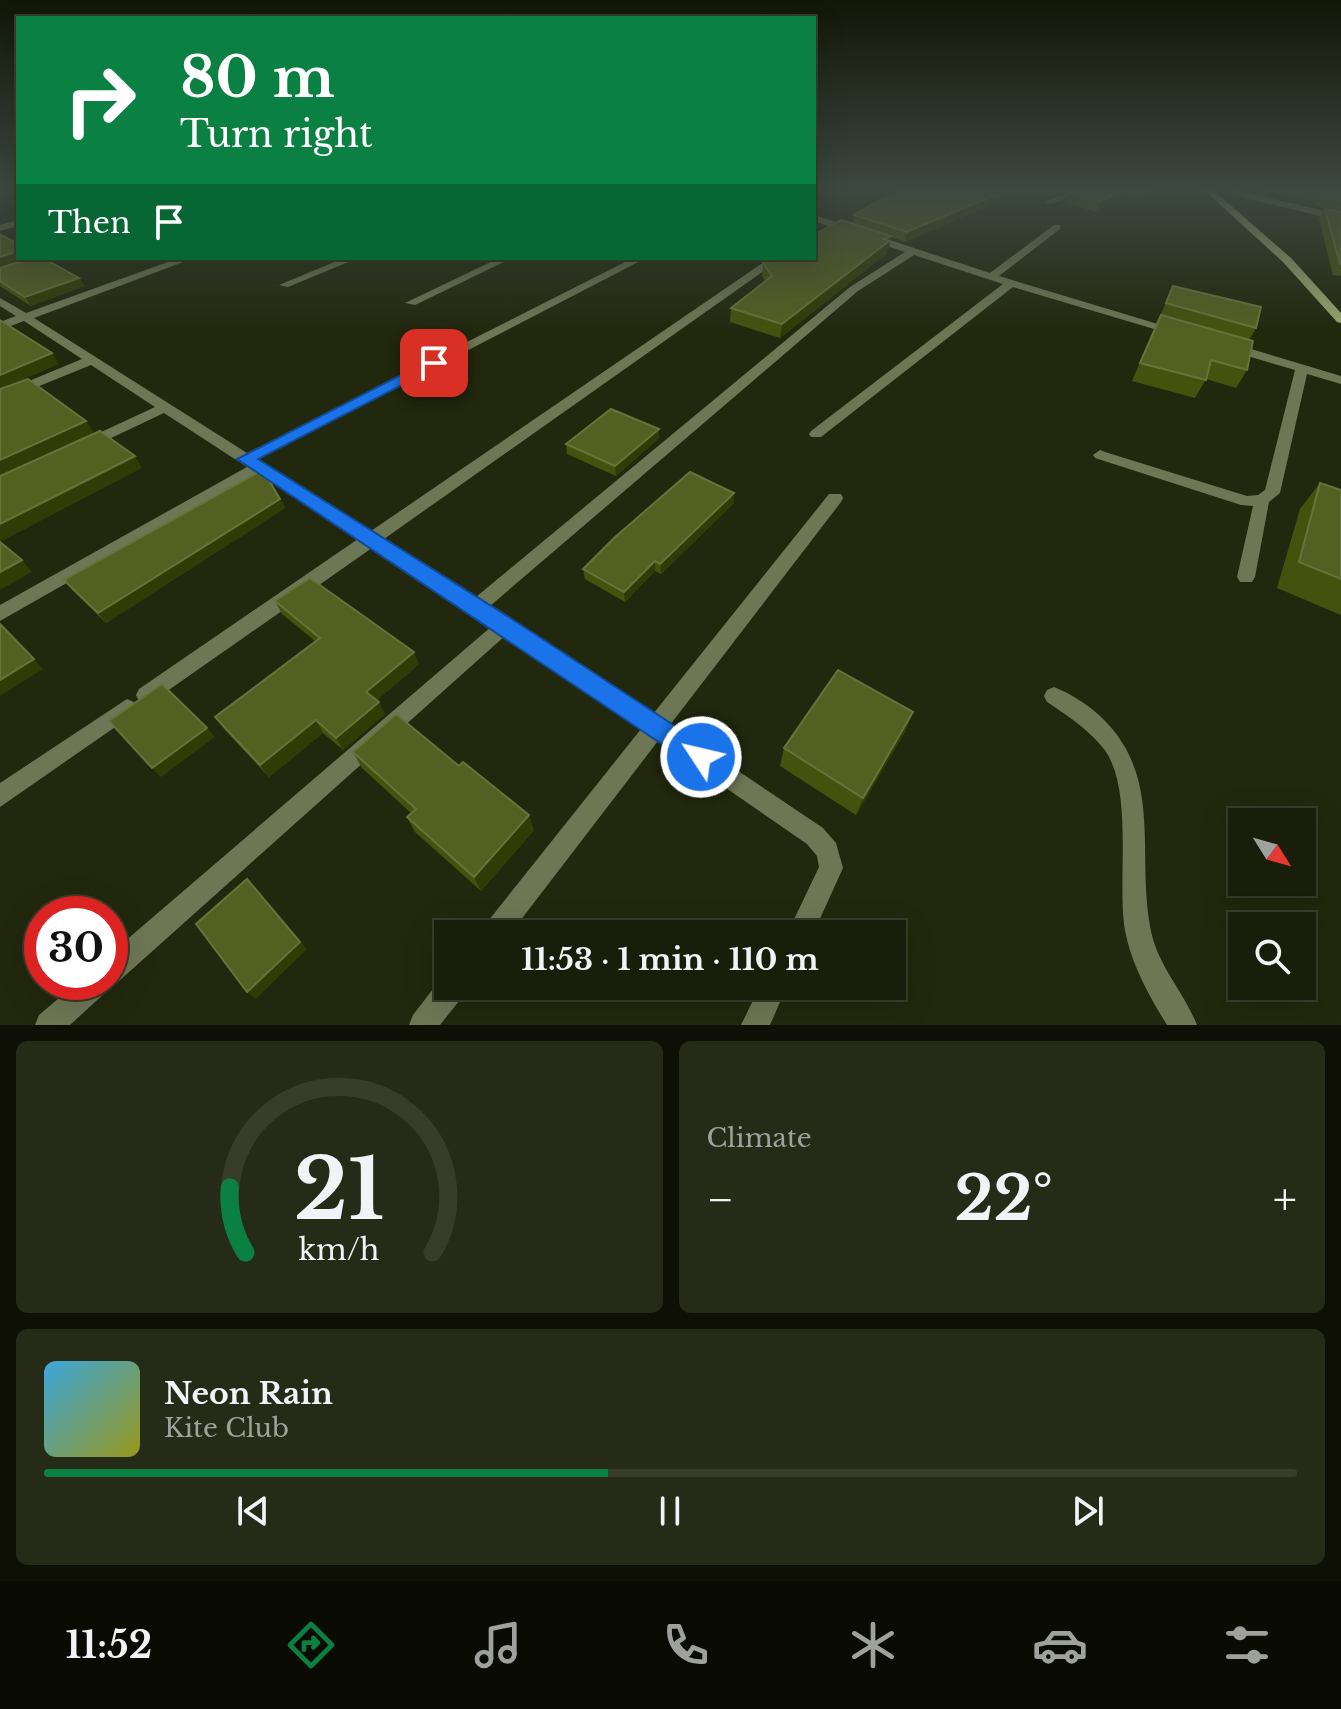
<!DOCTYPE html>
<html lang="en">
<head>
<meta charset="utf-8">
<style>
	body { margin:0; font-family:"Libre Baskerville",serif; background:#262b18; color:#f1f3f6; height:100vh; display:flex; flex-direction:column; font-size:30px; white-space:nowrap }
	* { box-sizing:border-box; margin:0 }
	p { font-size:26px; color:#9fa29c }
	.icon { flex:none; width:44px; height:44px; fill:none; stroke:currentColor; stroke-width:2; stroke-linecap:round; stroke-linejoin:round }
	.map { position:relative; height:1025px; overflow:hidden }
	.details { display:flex; flex-direction:column; gap:16px; padding:16px; background:#0e1006; flex:1 }
	.details>* { flex:none }
	.guide { position:absolute; left:16px; top:16px; width:800px; height:244px; border-radius:0px; box-shadow:0 8px 32px #0002,0 0 0 2px #373c2b; background:#0b8043; color:#fff; overflow:hidden }
	.needle { width:52px; rotate:127deg }
	.buttons { position:absolute; left:1228px; top:808px; display:grid; gap:16px }
	.buttons a { display:grid; place-items:center; width:88px; height:88px; border-radius:0px; background:#191e0a; box-shadow:0 8px 32px #0002,0 0 0 2px #373c2b; font-size:40px }
	.speed { position:absolute; left:24px; top:896px; display:flex; gap:16px; font-size:40px; font-weight:700; text-align:center }
	.speed>* { display:grid; place-content:center; width:104px; height:104px; border-radius:50%; background:#191e0a; box-shadow:0 8px 32px #0002,0 0 0 2px #373c2b; line-height:1 }
	.speed .limit { border:12px solid #d22; background:#fff; color:#111 }
	.pin { position:absolute; display:grid; place-items:center; width:68px; height:68px; color:#fff; margin:-34px; border-radius:16px; box-shadow:0 4px 12px #0006 }
	.me { position:absolute; width:88px; margin:-44px; rotate:305deg; stroke-linejoin:round; filter:drop-shadow(0 0 6px #0008) }
	.turn { display:flex; align-items:center; gap:28px; height:168px; padding:0 32px; font-size:36px }
	.turn .icon { width:104px; height:104px; stroke-width:2.5 }
	.turn b { display:block; font-size:56px; line-height:68px }
	.then { display:flex; align-items:center; height:76px; padding:0 32px; background:#0003; gap:16px; font-size:30px }
	.big { font-size:60px; font-weight:800; line-height:1.1 }
	.details .widget { flex:1; display:flex; flex-direction:column; justify-content:center; gap:12px; min-width:0; padding:0 28px; border-radius:12px; background:#262b18 }
	.details .dial { align-items:center; gap:0 }
	.dial svg { height:208px; overflow:visible; fill:none; stroke:#373c2b; stroke-width:7; stroke-linecap:round; text-anchor:middle }
	.dial text { fill:#f1f3f6; stroke:none }
	.song { display:flex; align-items:center; gap:24px }
	.cover { width:96px; height:96px; border-radius:12px; background:linear-gradient(135deg,hsl(200 70% 55%),hsl(60 70% 35%)) }
	.played { height:8px; border-radius:4px; background:linear-gradient(90deg,#0b8043 45%,#373c2b 45%) }
	.keys { display:flex; justify-content:space-around; direction:ltr }
	.heat { display:flex; justify-content:space-between; align-items:center; font-size:44px; direction:ltr }
	.details .tiles { flex:1; display:grid; gap:16px; grid-template-columns:1fr 1fr }
	.widget:last-child { grid-column:span 2 }
	.trip { position:absolute; left:434px; top:920px; width:472px; height:80px; border-radius:0px; background:#191e0a; box-shadow:0 8px 32px #0002,0 0 0 2px #373c2b; font-weight:800; line-height:80px; text-align:center }
	.tab-bar { display:flex; height:128px; justify-content:space-around; align-items:center; background:#0a0c04; color:#9fa29c }
	.tab-bar .icon { width:56px; height:56px }
	.tab-bar .active { color:#0b8043 }
	.tab-bar b { font-size:36px; color:#f1f3f6 }
	.map>svg:first-child { display:block }
	.lines { fill:none; stroke-linecap:round; stroke-linejoin:round }
	.lane { fill:#6d7755; fill-rule:evenodd }
	.street { fill:#6d7755; fill-rule:evenodd }
	.secondary { fill:#97a66f; fill-rule:evenodd }
	.wall { fill:#45520e }
	.shaded-wall { fill:#313b05 }
	.building { fill:#546021; stroke:#68723b; stroke-width:2 }
	.route { fill:#1a73e8; stroke:#114b97; stroke-width:2 }
</style>
</head>
<body>
<div class="map">
<svg width="1341" height="1025" viewBox="0 0 1341 1025">
	<rect width="100%" height="100%" fill="#21280d"/>
	<g class="lines">
		<path class="lane" d="M1054,687c18,7 38,20 51,34 57,58 32,132 45,205 6,38 33,64 47,99h-30c-19,-31 -38,-65 -43,-101 -6,-50 9,-136 -20,-175 -16,-20 -36,-33 -57,-47l-3,-6 3,-6z"/>
		<g class="street">
			<polygon points="1077,189 1088,189 1051,204 1044,202"/>
			<polygon points="1235,190 1341,215 1341,221 1232,195 1232,191"/>
			<polygon points="814,215 990,273 1054,225 1060,225 1060,229 999,276 1181,331 1179,334 1171,334 1013,287 821,437 811,437 809,434 811,431 1003,284 914,255 858,291 490,606 653,714 829,494 841,494 843,498 841,502 670,725 823,828 836,843 843,868 813,934 787,934 819,867 817,856 807,844 658,741 510,934 481,934 485,925 641,729 506,635 119,981 110,985 107,991 70,1025 35,1025 39,1015 78,982 110,982 110,954 492,626 372,548 153,701 146,704 139,701 136,695 139,689 358,539 258,474 0,621 0,605 247,467 164,413 92,447 82,447 80,444 82,441 155,407 91,365 0,402 0,393 82,359 24,321 0,330 0,322 16,316 0,306 0,298 26,313 179,258 194,258 34,318 247,453 633,258 646,258 258,459 371,531 770,258 782,258 384,539 476,597 850,287 905,252 814,221"/>
			<polygon points="18,220 18,226 0,231 0,225"/>
			<polygon points="36,258 51,258 0,276 0,270"/>
			<polygon points="344,258 358,258 288,287 279,285"/>
			<polygon points="499,258 512,258 415,305 405,303"/>
			<polygon points="1231,343 1341,376 1341,384 1307,374 1280,493 1269,502 1255,577 1252,582 1240,582 1237,577 1253,506 1241,505 1095,458 1093,455 1100,450 1105,452 1247,496 1258,495 1265,490 1295,370 1227,350 1227,344"/>
			<polygon points="127,699 134,702 137,708 134,714 0,807 0,783"/>
			<polygon points="448,975 448,986 466,986 463,996 440,1025 409,1025 413,1015 443,976"/>
			<polygon points="760,986 787,986 770,1025 741,1025"/>
		</g>
		<polygon class="secondary" points="1203,189 1212,189 1291,258 1341,313 1341,323 1337,322 1283,262"/>
	</g>
	<g class="wall">
		<polygon points="911,189 1070,189 1047,197 1024,191 905,242 891,237 886,254 780,338 730,322 731,308 765,281 762,276 763,263 853,224 854,215"/>
		<polygon points="1077,189 1155,189 1138,200 1123,196 1096,212 1064,202 1067,193"/>
		<polygon points="1255,189 1341,189 1341,212 1316,206 1315,202"/>
		<polygon points="1325,209 1341,212 1341,276 1333,275 1319,219"/>
		<polygon points="0,268 79,278 84,286 31,306 0,286"/>
		<polygon points="1173,286 1256,328 1249,340 1247,370 1236,388 1206,379 1195,398 1132,381"/>
		<polygon points="659,429 659,438 616,476 567,454 566,444"/>
		<polygon points="1320,483 1341,490 1341,615 1277,588 1300,509"/>
		<polygon points="734,493 734,503 661,574 655,571 625,602 585,579 583,569"/>
		<polygon points="280,499 285,508 106,623 72,590 64,580"/>
		<polygon points="275,601 419,664 377,700 385,714 343,750 323,733 269,777 224,729 215,717 315,641 282,614"/>
		<polygon points="906,730 856,815 780,766 784,748"/>
		<polygon points="353,752 534,830 481,891 415,832 407,817 411,813 362,768"/>
	</g>
	<g class="shaded-wall">
		<polygon points="1010,189 1025,189 1024,191 905,242 907,232"/>
		<polygon points="1050,189 1070,189 1047,197"/>
		<polygon points="1123,189 1126,189 1123,196 1096,212 1100,202"/>
		<polygon points="1145,189 1155,189 1138,200 1142,191"/>
		<polygon points="891,236 889,249 887,250 886,254 780,338 782,324 884,239"/>
		<polygon points="18,251 18,258 27,258 0,267 0,257"/>
		<polygon points="79,278 84,286 31,306 25,297"/>
		<polygon points="52,353 59,364 0,390 0,375"/>
		<polygon points="86,421 94,433 0,477 0,460"/>
		<polygon points="659,429 659,438 616,476 615,466"/>
		<polygon points="135,456 142,468 0,542 0,524"/>
		<polygon points="734,493 734,503 661,574 660,564"/>
		<polygon points="280,499 285,508 106,623 98,613"/>
		<polygon points="22,560 32,572 0,590 0,572"/>
		<polygon points="655,561 655,571 625,602 624,592"/>
		<polygon points="414,652 419,664 372,704 366,692"/>
		<polygon points="34,659 43,669 0,696 0,680"/>
		<polygon points="379,702 385,714 343,750 336,738"/>
		<polygon points="913,712 906,730 856,815 863,798"/>
		<polygon points="316,720 323,733 269,777 260,765"/>
		<polygon points="207,728 215,737 161,777 152,768"/>
		<polygon points="529,815 534,830 481,891 474,877"/>
		<polygon points="247,879 307,949 256,999 247,992"/>
	</g>
	<g class="building">
		<polygon points="911,189 1010,189 907,232 854,215 878,201"/>
		<polygon points="1077,189 1123,189 1100,202 1067,193"/>
		<polygon points="1302,189 1341,189 1341,201 1322,196 1321,193"/>
		<polygon points="1325,209 1341,212 1341,264 1340,264"/>
		<polygon points="841,220 891,236 884,239 889,241 782,324 731,308 772,276 763,263 772,258 814,258 814,235"/>
		<polygon points="0,234 18,244 18,251 0,257"/>
		<polygon points="31,258 43,258 79,278 25,297 0,281 0,268"/>
		<polygon points="1173,286 1261,307 1256,328 1166,303"/>
		<polygon points="1161,315 1253,341 1247,370 1211,360 1206,380 1140,363"/>
		<polygon points="0,320 52,353 0,375"/>
		<polygon points="28,379 86,421 0,460 0,389"/>
		<polygon points="611,409 659,429 615,466 566,444"/>
		<polygon points="100,431 135,456 0,524 0,476"/>
		<polygon points="259,472 267,477 280,499 98,613 64,580"/>
		<polygon points="690,472 734,493 660,564 655,561 624,592 583,569 614,538"/>
		<polygon points="1320,483 1341,490 1341,579 1299,562"/>
		<polygon points="0,542 22,560 0,572"/>
		<polygon points="310,578 414,652 366,692 379,702 336,738 316,720 260,765 215,717 320,638 275,601"/>
		<polygon points="0,624 34,659 0,680"/>
		<polygon points="838,670 913,712 863,798 784,748"/>
		<polygon points="162,684 207,728 152,768 109,721"/>
		<polygon points="396,714 459,766 463,762 529,815 474,877 407,817 416,809 353,752"/>
		<polygon points="247,879 300,942 247,992 196,924"/>
	</g>
	<linearGradient id="sky" x2="0" y2="1"><stop stop-color="#121607"/><stop offset="0.57" stop-color="#3d4840"/><stop offset="1" stop-color="#3d4840" stop-opacity="0"/></linearGradient>
	<rect width="1341" height="332" fill="url(#sky)"/>
	<polygon class="route" points="434,358 439,360 439,366 258,459 512,619 710,749 714,757 710,765 701,768 693,765 237,459"/>
</svg>
<div class="buttons">
<a><svg class="needle" viewBox="-14 -14 28 28"><path d="M0-13l5 13h-10z" fill="#e53935"/><path d="M0 13l5-13h-10z" fill="#9fa29c"/></svg></a>
<a><svg class="icon" aria-label="search" viewBox="0 0 24 24"><circle cx="10" cy="10" r="6"/><path d="M15 15l6 6"/></svg></a>
</div>
<div class="speed"><div class="limit">30</div></div>
<div class="pin" style="left:434px;top:363px;background:#d93025"><svg class="icon" aria-label="arrive" viewBox="0 0 24 24"><path d="M6 21V4h12l-3 4 3 4H6"/></svg></div>
<svg class="me" style="left:701px;top:757px" viewBox="-20 -20 40 40"><circle r="17" fill="#1a73e8" stroke="#fff" stroke-width="3"/><path d="M0-11L8 9 0 5-8 9z" fill="#fff"/></svg>
<div class="trip">11:53 · 1 min · 110 m</div>
<div class="guide">
<div class="turn"><svg class="icon" aria-label="right" viewBox="0 0 24 24"><path d="M7 20v-9h11M14 6l5 5-5 5"/></svg><div><b>80 m</b>Turn right</div></div>
<div class="then">Then<svg class="icon" aria-label="arrive" viewBox="0 0 24 24"><path d="M6 21V4h12l-3 4 3 4H6"/></svg></div>
</div>
</div>
<section class="details">
<div class="tiles">
<div class="widget dial"><svg viewBox="0 0 100 80">
<path d="M14 69A42 42 0 1 1 86 69"/>
<path d="M14 69A42 42 0 0 1 8 44" stroke="#0b8043"/>
<text x="50" y="56" font-size="32" font-weight="700">21</text>
<text x="50" y="72" font-size="11">km/h</text>
</svg></div>
<div class="widget"><p>Climate</p>
<div class="heat"><a>−</a><b class="big">22°</b><a>+</a></div>
</div>
<div class="widget">
<div class="song"><i class="cover"></i><div><b>Neon Rain</b><p>Kite Club</p></div></div>
<div class="played"></div>
<div class="keys"><svg class="icon" aria-label="previous" viewBox="0 0 24 24"><path d="M18 5L8 12l10 7zM5 5v14"/></svg><svg class="icon" aria-label="pause" viewBox="0 0 24 24"><path d="M8 5v14M16 5v14"/></svg><svg class="icon" aria-label="next" viewBox="0 0 24 24"><path d="M6 5l10 7-10 7zM19 5v14"/></svg></div>
</div>
</div>
</section>
<nav class="tab-bar">
<b>11:52</b>
<svg class="icon active" aria-label="directions" viewBox="0 0 24 24"><path d="M12 3l9 9-9 9-9-9zM9 14v-3h6M13 9l2 2-2 2"/></svg>
<svg class="icon" aria-label="music" viewBox="0 0 24 24"><path d="M9 18V5l10-2v13"/><circle cx="6" cy="18" r="3"/><circle cx="16" cy="16" r="3"/></svg>
<svg class="icon" aria-label="phone" viewBox="0 0 24 24"><path d="M5 4h4l2 5-3 2q2 4 5 5l2-3 5 2v4C11 20 4 13 5 4z"/></svg>
<svg class="icon" aria-label="climate" viewBox="0 0 24 24"><path d="M12 3v18M4 7l16 10M4 17L20 7"/></svg>
<svg class="icon" aria-label="car" viewBox="0 0 24 24"><path d="M5 17H2v-5l4-1 3-4h7l3 4 3 1v5h-3M9 17h6M6 11h13"/><circle cx="7" cy="17" r="2"/><circle cx="17" cy="17" r="2"/></svg>
<svg class="icon" aria-label="filters" viewBox="0 0 24 24"><path d="M4 7h16M4 17h16"/><circle cx="9" cy="7" r="2"/><circle cx="15" cy="17" r="2"/></svg>
</nav>
</body>
</html>
